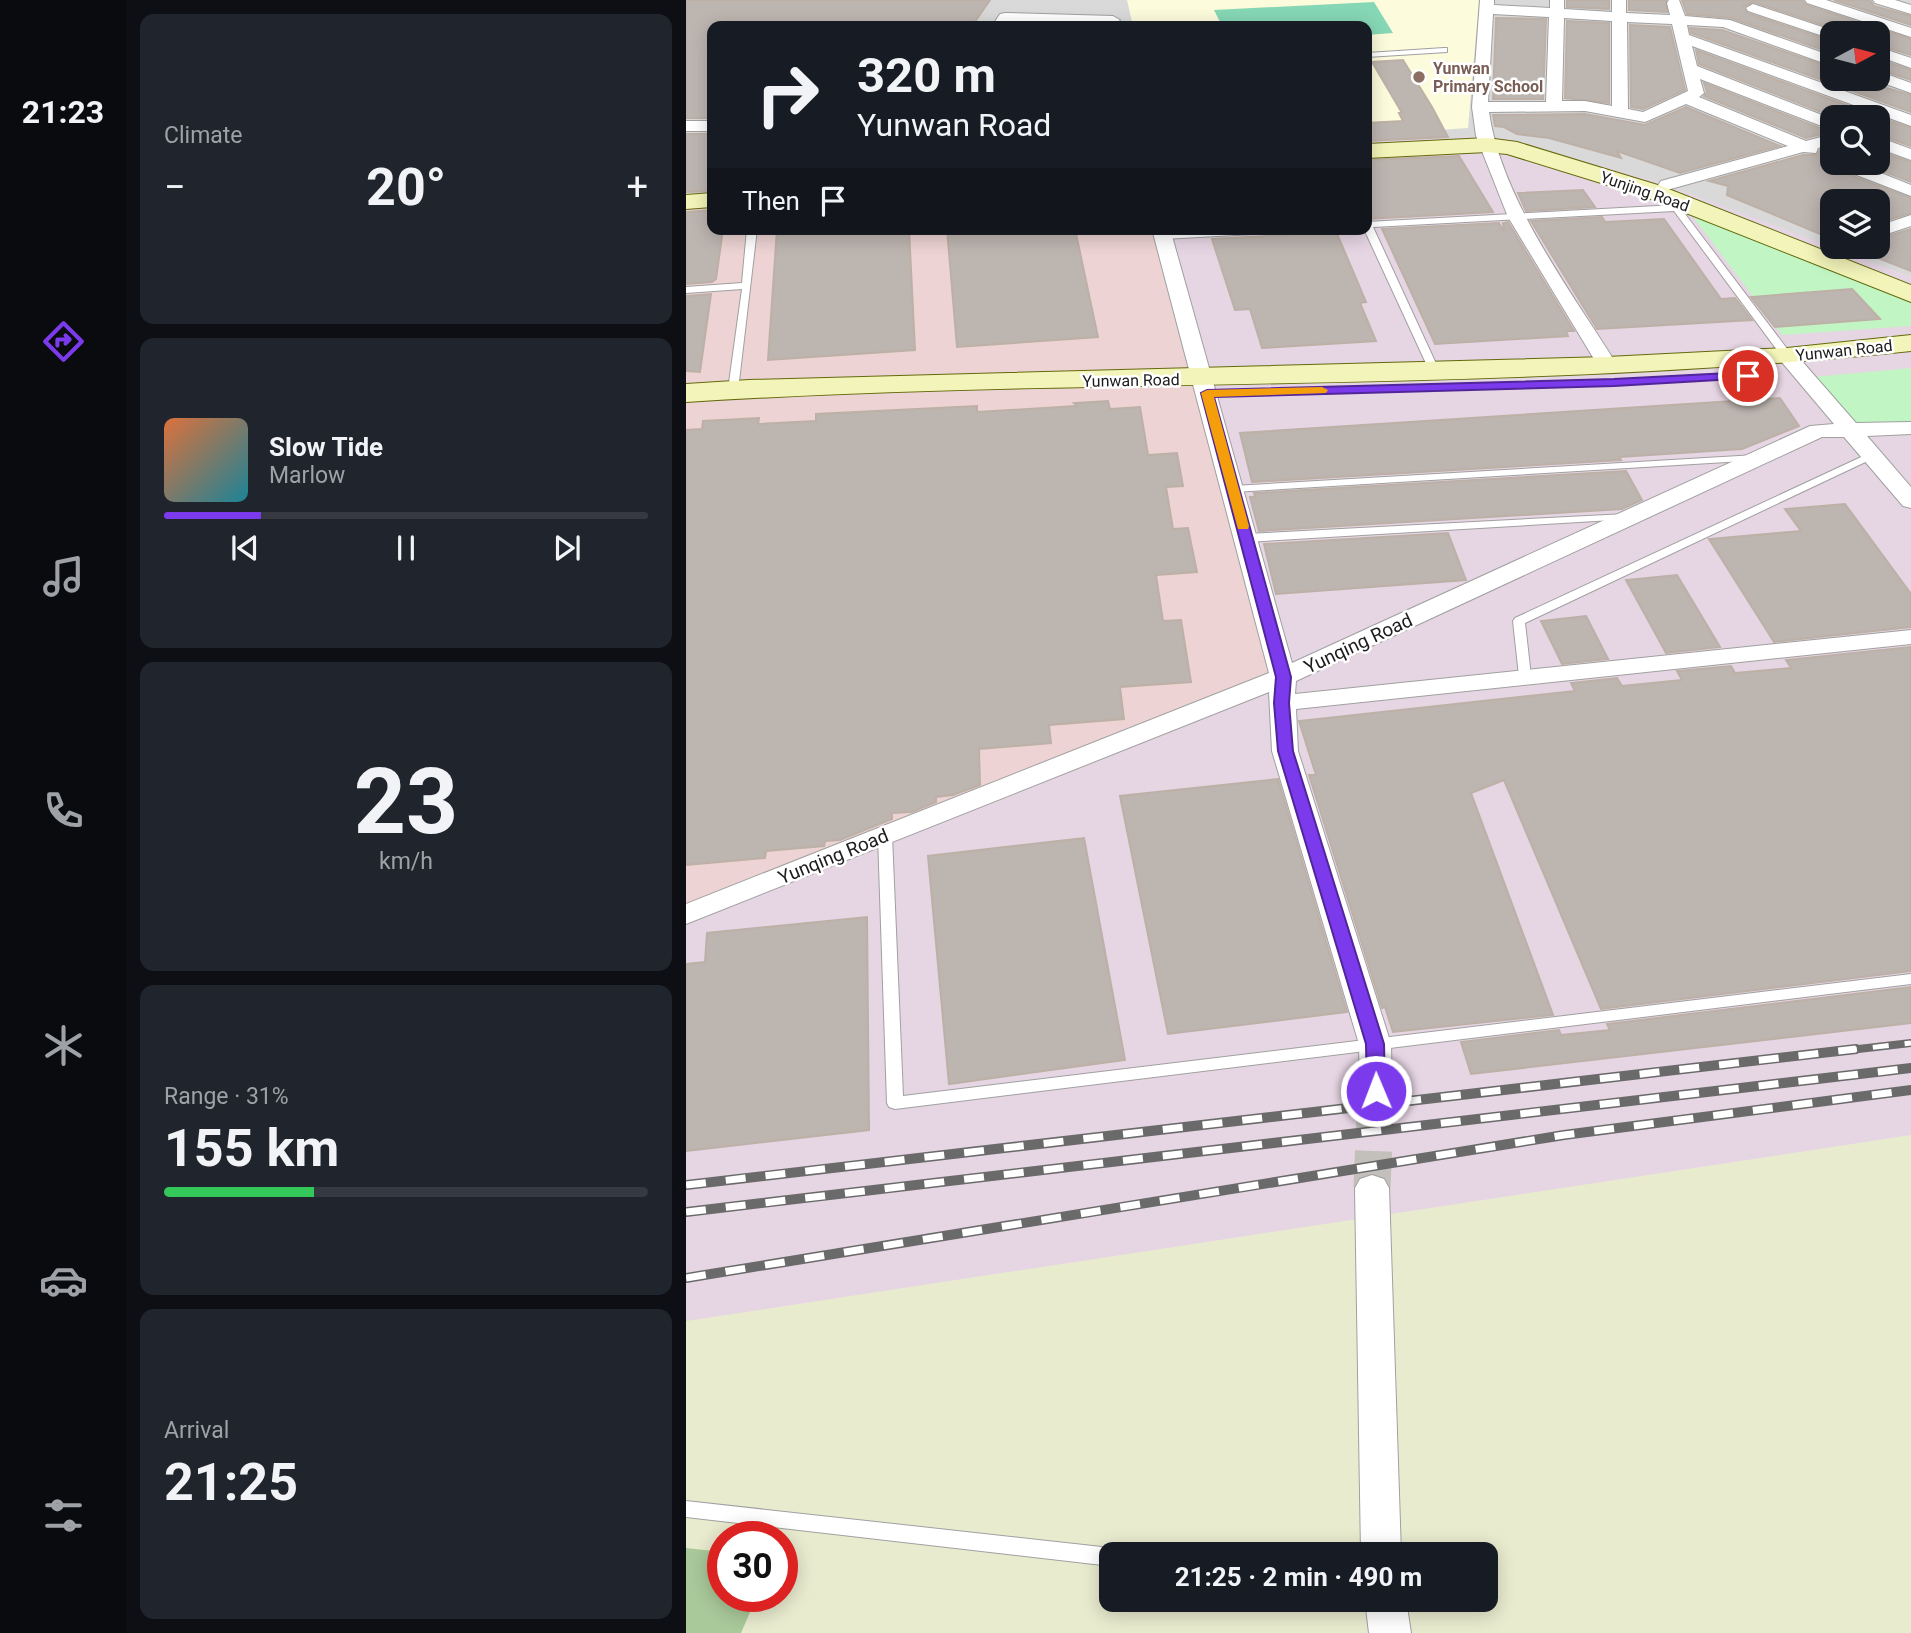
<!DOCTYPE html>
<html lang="en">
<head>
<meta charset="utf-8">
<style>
	body { margin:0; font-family:Roboto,sans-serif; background:#20242c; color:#f1f3f6; height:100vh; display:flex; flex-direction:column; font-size:26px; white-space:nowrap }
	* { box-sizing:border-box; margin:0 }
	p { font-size:23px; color:#9ea1a6 }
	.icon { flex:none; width:38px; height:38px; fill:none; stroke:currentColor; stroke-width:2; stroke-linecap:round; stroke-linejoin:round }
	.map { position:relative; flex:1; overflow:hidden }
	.drawer { display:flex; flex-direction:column; gap:14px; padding:14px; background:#0d0f14; width:560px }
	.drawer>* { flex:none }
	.banner { position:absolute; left:21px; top:21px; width:665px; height:214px; border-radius:14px; box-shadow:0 4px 18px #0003; background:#171b24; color:#f1f3f6; overflow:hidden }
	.needle { width:46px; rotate:83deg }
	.controls { position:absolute; left:1134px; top:21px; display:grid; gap:14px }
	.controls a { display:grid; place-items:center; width:70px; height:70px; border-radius:14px; background:#171b24; box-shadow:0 4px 18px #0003; font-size:35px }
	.speed { position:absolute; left:21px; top:1521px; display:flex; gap:14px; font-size:35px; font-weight:700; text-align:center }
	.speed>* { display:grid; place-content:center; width:91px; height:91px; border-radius:50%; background:#171b24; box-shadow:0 4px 18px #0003; line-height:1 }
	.speed .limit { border:10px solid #d22; background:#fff; color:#111 }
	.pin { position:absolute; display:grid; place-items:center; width:60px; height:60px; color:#fff; margin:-30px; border:4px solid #fff; border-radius:50%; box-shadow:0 2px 7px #0007 }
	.me { position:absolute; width:77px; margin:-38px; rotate:359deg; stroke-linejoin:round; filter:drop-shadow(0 0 5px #0008) }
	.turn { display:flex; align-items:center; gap:24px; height:147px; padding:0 35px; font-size:32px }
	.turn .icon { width:91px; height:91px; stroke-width:2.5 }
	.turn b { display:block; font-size:49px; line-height:60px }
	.then { display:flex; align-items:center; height:66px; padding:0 35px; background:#0003; gap:14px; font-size:26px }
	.big { font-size:52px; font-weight:700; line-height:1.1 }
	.drawer .widget { flex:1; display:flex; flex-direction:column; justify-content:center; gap:10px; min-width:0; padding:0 24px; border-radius:14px; background:#20242c }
	.drawer .dial { align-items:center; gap:0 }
	.dial b { font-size:91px; line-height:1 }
	.song { display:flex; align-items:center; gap:21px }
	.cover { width:84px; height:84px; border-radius:10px; background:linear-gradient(135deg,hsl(20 70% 55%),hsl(190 70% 35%)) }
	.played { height:7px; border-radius:4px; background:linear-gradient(90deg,#7c3aed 20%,#363941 20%) }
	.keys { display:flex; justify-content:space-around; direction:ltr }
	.heat { display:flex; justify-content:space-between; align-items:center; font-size:38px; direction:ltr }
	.charge { height:10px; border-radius:5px; background:linear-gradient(90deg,#34c759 31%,#363941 0) }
	.trip { position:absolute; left:413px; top:1542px; width:399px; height:70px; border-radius:14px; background:#171b24; box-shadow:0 4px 18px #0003; font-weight:700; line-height:70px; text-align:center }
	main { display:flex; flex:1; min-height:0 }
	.tabs { display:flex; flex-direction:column; width:126px; justify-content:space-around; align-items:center; background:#090b0e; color:#9ea1a6 }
	.tabs .icon { width:49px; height:49px }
	.tabs .active { color:#7c3aed }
	.tabs b { font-size:32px; color:#f1f3f6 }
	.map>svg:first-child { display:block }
	.residential { fill:#dad9d9; fill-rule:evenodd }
	.commercial { fill:#edd3d3 }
	.industrial { fill:#e6d5e3 }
	.education { fill:#fcfbdc }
	.farmland { fill:#e9ebcf; fill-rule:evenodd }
	.forest { fill:#a9c99a }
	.park { fill:#c2f5c4 }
	.pitch { fill:#86d7b5 }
	.building { fill:#bdb5b0; stroke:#bdb0a6; stroke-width:2 }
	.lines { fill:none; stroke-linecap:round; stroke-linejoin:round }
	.street-tunnel { stroke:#c3c0bb; stroke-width:37; stroke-dasharray:37 18; stroke-linecap:butt }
	.lane-casing { stroke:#a0a0a0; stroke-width:2 }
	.street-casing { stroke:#a0a0a0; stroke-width:2 }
	.secondary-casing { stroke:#636a0c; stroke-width:2 }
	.lane { fill:#fff; fill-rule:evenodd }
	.street { fill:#fff; fill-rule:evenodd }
	.secondary { fill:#f3f4b9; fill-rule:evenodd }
	.rail-far1-casing { stroke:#6a6a6a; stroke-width:8 }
	.rail-casing { stroke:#6a6a6a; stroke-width:10 }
	.rail-far1 { stroke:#fff; stroke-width:5; stroke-dasharray:16; stroke-linecap:butt }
	.rail { stroke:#fff; stroke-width:7; stroke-dasharray:20; stroke-linecap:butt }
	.route { fill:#7c3aed; stroke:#51269a; stroke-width:2 }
	.slow { fill:#f59e0b }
	.education-dot { fill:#8d6e63; stroke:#fff; stroke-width:2.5 }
	.labels { text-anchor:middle; stroke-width:5; stroke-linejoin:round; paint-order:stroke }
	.far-education-label { font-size:16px; font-weight:bold; fill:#785e54; stroke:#fff; text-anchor:start }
	.far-street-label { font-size:16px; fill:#1c1c1c; stroke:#fff }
	.street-label { font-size:19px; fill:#1c1c1c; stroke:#fff }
</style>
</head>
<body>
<main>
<nav class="tabs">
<b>21:23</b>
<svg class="icon active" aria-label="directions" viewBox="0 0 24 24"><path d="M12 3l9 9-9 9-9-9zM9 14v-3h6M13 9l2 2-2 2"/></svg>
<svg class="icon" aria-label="music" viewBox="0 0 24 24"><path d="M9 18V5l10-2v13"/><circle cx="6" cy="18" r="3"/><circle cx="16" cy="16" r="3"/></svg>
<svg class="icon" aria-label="phone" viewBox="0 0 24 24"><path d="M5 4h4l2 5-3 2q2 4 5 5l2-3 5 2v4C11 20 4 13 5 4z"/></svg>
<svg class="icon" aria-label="climate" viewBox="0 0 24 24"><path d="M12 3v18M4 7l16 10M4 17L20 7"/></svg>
<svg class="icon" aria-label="car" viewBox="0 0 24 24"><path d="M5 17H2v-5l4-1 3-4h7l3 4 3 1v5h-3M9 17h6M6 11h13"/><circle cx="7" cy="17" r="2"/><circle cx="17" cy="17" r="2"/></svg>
<svg class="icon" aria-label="filters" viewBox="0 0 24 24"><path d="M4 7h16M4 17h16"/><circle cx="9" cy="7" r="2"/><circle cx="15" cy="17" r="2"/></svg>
</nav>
<section class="drawer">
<div class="widget"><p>Climate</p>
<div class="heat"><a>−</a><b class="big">20°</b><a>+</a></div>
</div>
<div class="widget">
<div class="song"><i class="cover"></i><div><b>Slow Tide</b><p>Marlow</p></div></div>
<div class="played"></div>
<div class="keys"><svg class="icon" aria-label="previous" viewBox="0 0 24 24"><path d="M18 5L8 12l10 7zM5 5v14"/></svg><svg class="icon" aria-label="pause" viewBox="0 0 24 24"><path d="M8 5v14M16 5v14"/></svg><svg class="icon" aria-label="next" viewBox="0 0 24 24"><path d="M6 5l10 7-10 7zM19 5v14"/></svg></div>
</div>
<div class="widget dial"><b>23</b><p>km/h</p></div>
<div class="widget"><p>Range · 31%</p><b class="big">155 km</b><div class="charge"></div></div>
<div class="widget"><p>Arrival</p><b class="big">21:25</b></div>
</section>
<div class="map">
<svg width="1225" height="1633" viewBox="0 0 1225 1633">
	<rect width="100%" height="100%" fill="#ede9e3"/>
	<path class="residential" d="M0,0h1225v277l-79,-29 -465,-105v-117h-655v174l-26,2zM1146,33h46v46h-46zM1146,117h46v46h-46zM1146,201h46v46h-46z"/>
	<polygon class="commercial" points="26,200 26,229 477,229 597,677 0,915 0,202"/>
	<polygon class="industrial" points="798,136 822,139 981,185 1225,277 1225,1144 0,1325 0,915 597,677 477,229 681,229 681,142"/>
	<polygon class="education" points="441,0 793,0 782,128 681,135 681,26 447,26"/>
	<path class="farmland" d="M1225,1135v498h-1225v-312zM37,1536h59v60h-59zM425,1554h375v46h-375z"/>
	<polygon class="forest" points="0,1548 37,1552 37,1596 71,1596 55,1633 0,1633"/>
	<g class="park">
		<polygon points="1002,210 1225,302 1225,326 1096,335"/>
		<polygon points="1225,368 1225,423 1168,425 1127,377"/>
	</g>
	<polygon class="pitch" points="688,2 707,33 681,35 681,26 536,26 528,10"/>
	<g class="building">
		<polygon points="0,0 304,0 286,26 135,26 101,22 96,26 26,26 26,118 0,118"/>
		<polygon points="881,0 923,0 923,9 881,7"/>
		<polygon points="943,0 980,0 981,12 943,10"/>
		<polygon points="996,0 1116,0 1120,5 1225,39 1225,55 1192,45 1192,33 1155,33 1152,30 1068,2 1057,7 1061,13 1146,41 1146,53 1045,18 1001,14"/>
		<polygon points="1148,0 1184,0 1188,6 1225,16 1225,25"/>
		<polygon points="810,18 860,19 857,99 807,99"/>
		<polygon points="881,21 923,23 923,103 879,98"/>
		<polygon points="944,25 984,27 999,90 957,109 945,107"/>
		<polygon points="1004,28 1036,30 1146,68 1146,79 1170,79 1225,95 1225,112 1005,33"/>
		<polygon points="1010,50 1182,113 1170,117 1148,117 1013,64"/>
		<polygon points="1192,59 1225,70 1225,80 1192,69"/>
		<polygon points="717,60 746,107 762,137 681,141 681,123 717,121 713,113 716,113 686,62"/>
		<polygon points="1018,83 1144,132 1120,138 1018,96 1021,92"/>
		<polygon points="1000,107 1094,146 994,173 931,151 935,158 863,138 831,134 818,127 809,126 807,115 899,114 959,125"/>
		<polygon points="1192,117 1225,128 1225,146 1192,135"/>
		<polygon points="0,134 26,134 26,191 0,192"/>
		<polygon points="1146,147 1144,163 1148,169 1225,198 1225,213 1192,223 1192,201 1146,201 1146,239 1041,195 1042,186 1023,181 1117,155 1131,155 1134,150"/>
		<polygon points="1192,151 1225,162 1225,182 1176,163 1192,163"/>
		<polygon points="773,156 807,212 681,219 681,160"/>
		<polygon points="897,190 909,207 840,211 832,193"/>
		<polygon points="26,210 26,229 37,229 30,279 26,282 0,284 0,212"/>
		<polygon points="916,217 919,222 978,219 1035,299 1049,298 1066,320 911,329 845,221"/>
		<polygon points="822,222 888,331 880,331 882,336 749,344 696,229 813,223 818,232 817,223"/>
		<polygon points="91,229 223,229 229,350 82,360"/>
		<polygon points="261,229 389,229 412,337 271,347"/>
		<polygon points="609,229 649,229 680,302 674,303 690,341 576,348 564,309 549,310 526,239 602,235"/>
		<polygon points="1225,229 1225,271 1192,258 1192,239"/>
		<polygon points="1166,289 1194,319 1089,327 1065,297"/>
		<polygon points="25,294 14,372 0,371 0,296"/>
		<polygon points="1094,398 1113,426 1056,449 933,457 935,460 566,482 554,433"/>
		<polygon points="422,401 424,409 454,407 462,455 491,453 497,486 480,487 487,529 502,528 511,572 470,575 477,621 495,620 505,682 434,687 438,719 363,725 365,743 293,749 294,785 267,795 250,797 250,802 226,812 206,813 206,819 154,840 139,841 138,846 80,851 79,858 0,865 0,430 16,429 17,421 73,418 72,424 130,421 130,414 291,406 291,412 391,406 388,403"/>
		<polygon points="940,471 956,500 936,509 573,531 564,497 569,497 568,493"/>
		<polygon points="1159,504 1225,594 1225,627 1088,642 1023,539 1115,531 1099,509"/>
		<polygon points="762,533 780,580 590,594 578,544"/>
		<polygon points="991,575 1034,647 980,653 940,580"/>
		<polygon points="900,616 922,659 876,664 855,621"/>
		<polygon points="1225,647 1225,971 915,1009 818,780 785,793 867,1015 707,1032 699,1007 696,1008 623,775 630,775 613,721 889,691 885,683 931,678 936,686 996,680 991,671 1045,666 1049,673 1105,668 1100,660"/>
		<polygon points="592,779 661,1012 482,1034 434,796"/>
		<polygon points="398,838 439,1060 263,1084 242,856"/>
		<polygon points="181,917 183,1130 0,1151 0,964 19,962 21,933"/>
		<polygon points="1225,987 1225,1023 785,1074 775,1042 873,1030 875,1035 924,1030 921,1024"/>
	</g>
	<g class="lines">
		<polyline class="street-tunnel" points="686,1188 690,1091"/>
		<g class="lane-casing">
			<g id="lane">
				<polygon points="758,48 761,48 761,52 681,57 681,53"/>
				<polygon points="990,205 993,206 1105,354 1105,358 1097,358 988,211 687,227 753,370 752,372 744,372 678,229 681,229 681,222"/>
				<polygon points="61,229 71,229 52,390 47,393 42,390 56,289 0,293 0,287 56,283"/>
				<polygon points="549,229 606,229 602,232 477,239 472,236 477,233"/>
				<polygon points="1186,452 1190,453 1190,457 839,623 845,676 839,680 833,676 827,621 829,618"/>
				<polygon points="1070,455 1076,458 1074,460 547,492 541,489 547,486"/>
				<polygon points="940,514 946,517 944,519 560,542 554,538 560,534"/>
				<polygon points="199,832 206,836 217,1096 1225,974 1225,984 209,1109 203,1107 201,1103 192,836"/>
				<polygon points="0,1501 425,1548 432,1551 434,1554 425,1554 425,1566 0,1517"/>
			</g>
		</g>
		<g class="street-casing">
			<g id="street">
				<path d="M794,0h14v5l56,3v-8h14v9l48,3v-12h14v13l44,2 -3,-12 2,-3h10l6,16 45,4 102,36v10l-109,-39 -36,-2 2,10 222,80v11l-219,-80 5,20 135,53v11l-132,-51 4,14 -5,4 107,44 26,-7v10l-14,4 -2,5 -13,-1 -136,38 -6,-1 -3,-4 3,-4 127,-35 -102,-42 -41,18 -60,-11 -96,1c12,87 82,179 128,253l-3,4h-14l-92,-152 -32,-81 -4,-29zM807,14l56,3 -3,85h-58zM878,18l48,3v85l-27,-5h-23zM941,22l45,2 16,67 -45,21 -15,-3z"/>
				<polygon points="1119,0 1140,0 1225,28 1225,37 1121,3"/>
				<polygon points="1187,0 1209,0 1225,5 1225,14 1189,3"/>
				<polygon points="1067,4 1151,32 1152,33 1146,33 1146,39 1062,11 1060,8"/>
				<polygon points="319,13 427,16 434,20 427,24 323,22 320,26 306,26 314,14"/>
				<polygon points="1192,47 1225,58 1225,68 1192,56"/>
				<polygon points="1192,71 1225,83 1225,93 1186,79 1192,79"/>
				<rect x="0" y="121" width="26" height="10"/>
				<polygon points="1192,137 1225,149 1225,160 1192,148"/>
				<polygon points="1147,163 1170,163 1225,185 1225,196 1150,167"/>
				<polygon points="1225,215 1225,226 1192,237 1192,226"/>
				<polygon points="466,229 484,229 606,663 1124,426 1148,424 1094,360 1091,356 1094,352 1108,352 1170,423 1225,422 1225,434 1181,436 1225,487 1225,508 1217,506 1158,437 1136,437 610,681 609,694 1225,630 1225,644 610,709 612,751 705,1044 706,1091 702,1099 690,1102 678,1099 674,1091 673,1044 586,751 583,692 0,924 0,904 583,673"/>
				<polygon points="1146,242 1146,247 1159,247 1153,252 1139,252 1137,248 1139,244"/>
				<polygon points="686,1175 698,1179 703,1188 715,1554 675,1554 669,1188 674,1179"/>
				<polygon points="679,1600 720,1600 725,1633 683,1633"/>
			</g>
		</g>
		<g class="secondary-casing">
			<g id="secondary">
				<polygon points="801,138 831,142 975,186 1225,285 1225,302 957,196 821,154 801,152 681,158 681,144"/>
				<polygon points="26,193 26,207 0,209 0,195"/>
				<path d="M1225,335v16c-407,43 -817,25 -1225,51v-18l63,-4 858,-23 180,-9z"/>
			</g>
		</g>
		<use href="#lane" class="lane"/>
		<use href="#street" class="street"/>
		<use href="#secondary" class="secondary"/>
		<g class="rail-far1-casing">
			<polyline id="rail-far1" points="1155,1051 1225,1043"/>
		</g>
		<g class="rail-casing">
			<g id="rail">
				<polyline points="0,1185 1170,1049"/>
				<polyline points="0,1212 1225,1068"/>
				<polyline points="0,1278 878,1135 1225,1090"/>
			</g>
		</g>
		<use href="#rail-far1" class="rail-far1"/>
		<use href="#rail" class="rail"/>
	</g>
	<polygon class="route" points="1062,372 1066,373 1066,378 928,386 528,397 605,677 603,703 607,751 698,1044 699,1091 696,1095 683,1095 681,1091 680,1044 592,751 588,703 590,677 515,393 521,390 928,379"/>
	<polygon class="slow" points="636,387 642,390 640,393 528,397 563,526 562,529 552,529 515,393 521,390"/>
	<circle class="education-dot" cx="733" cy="77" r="7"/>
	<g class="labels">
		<g class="far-education-label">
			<text x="747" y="74">Yunwan<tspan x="747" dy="18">Primary School</tspan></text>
		</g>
		<g class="far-street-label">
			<text transform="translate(959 191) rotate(19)" y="6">Yunjing Road</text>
			<text transform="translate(1158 350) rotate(-6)" y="6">Yunwan Road</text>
			<text transform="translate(445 380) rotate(-1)" y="6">Yunwan Road</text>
		</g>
		<g class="street-label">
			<text transform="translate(672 643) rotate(-25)" y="7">Yunqing Road</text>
			<text transform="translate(147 856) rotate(-22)" y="7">Yunqing Road</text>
		</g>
	</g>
</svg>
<div class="controls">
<a><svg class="needle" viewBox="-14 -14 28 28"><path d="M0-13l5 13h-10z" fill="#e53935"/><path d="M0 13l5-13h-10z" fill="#9ea1a6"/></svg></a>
<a><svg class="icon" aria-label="search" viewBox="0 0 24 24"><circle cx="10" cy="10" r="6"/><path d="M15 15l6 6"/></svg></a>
<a><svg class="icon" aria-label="layers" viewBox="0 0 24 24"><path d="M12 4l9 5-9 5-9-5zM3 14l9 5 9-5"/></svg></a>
</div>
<div class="speed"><div class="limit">30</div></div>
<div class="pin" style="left:1062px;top:376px;background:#d93025"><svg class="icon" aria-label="arrive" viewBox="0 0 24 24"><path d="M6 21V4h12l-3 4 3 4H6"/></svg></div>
<svg class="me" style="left:690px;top:1091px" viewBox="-20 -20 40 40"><circle r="17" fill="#7c3aed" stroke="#fff" stroke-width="3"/><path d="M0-11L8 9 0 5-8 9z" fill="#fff"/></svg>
<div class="trip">21:25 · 2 min · 490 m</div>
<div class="banner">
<div class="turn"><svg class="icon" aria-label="right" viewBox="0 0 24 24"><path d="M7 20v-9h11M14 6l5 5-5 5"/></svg><div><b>320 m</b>Yunwan Road</div></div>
<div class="then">Then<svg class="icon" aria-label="arrive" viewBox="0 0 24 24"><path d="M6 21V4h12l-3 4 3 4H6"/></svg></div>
</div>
</div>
</main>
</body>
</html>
